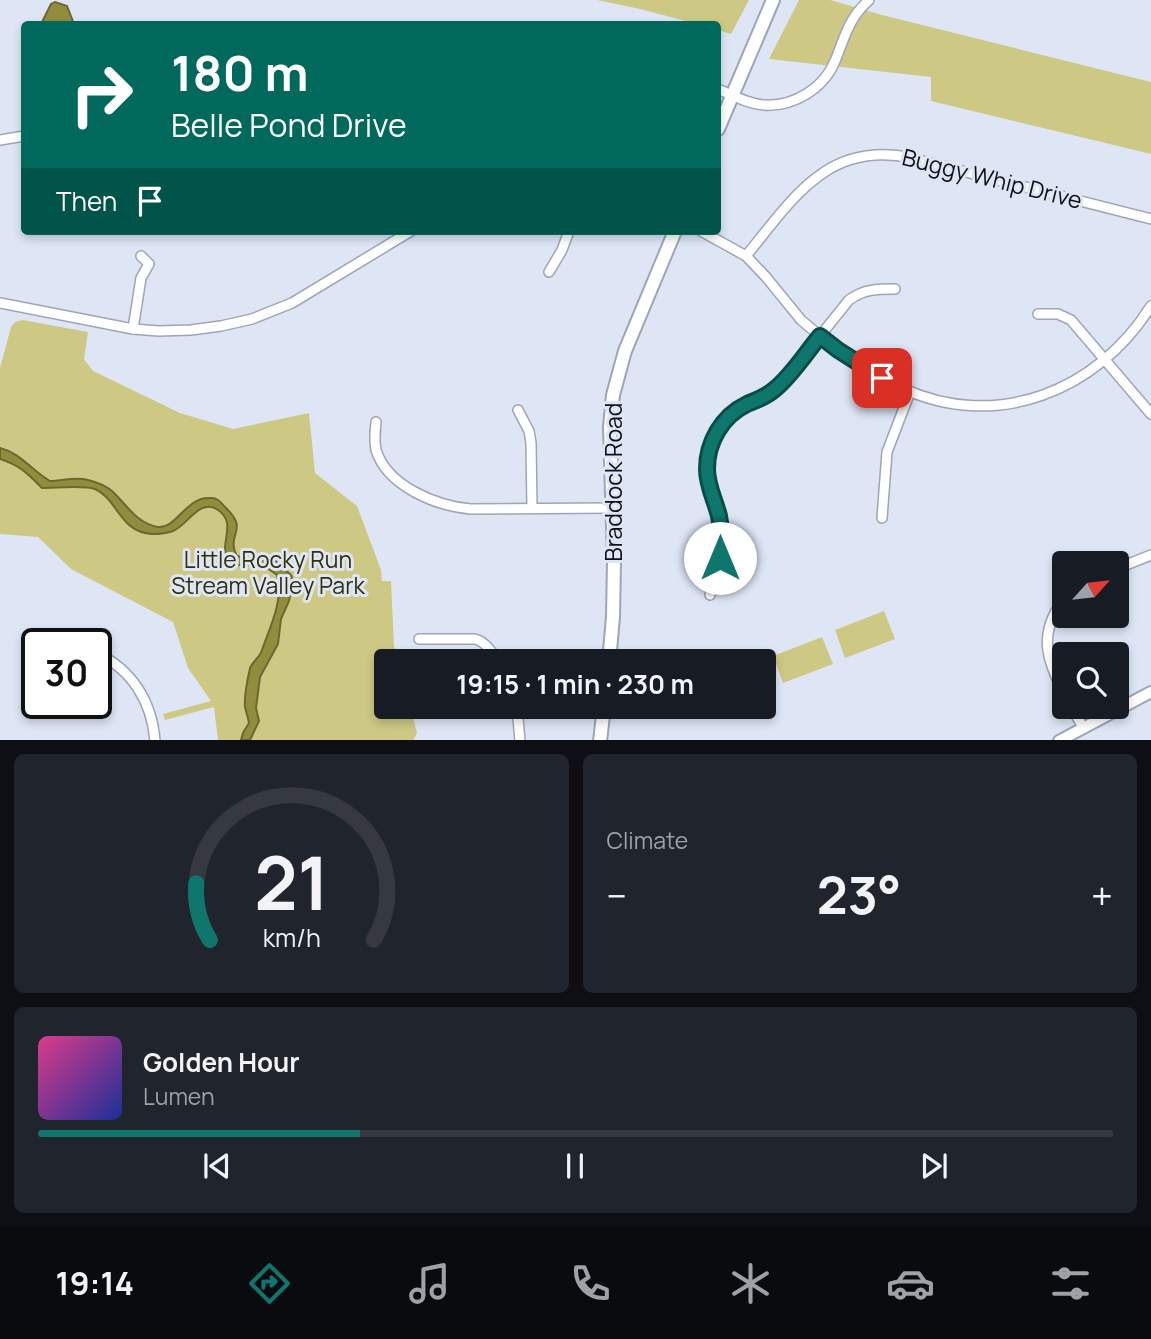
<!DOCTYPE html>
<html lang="en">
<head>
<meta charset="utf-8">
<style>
	body { margin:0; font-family:Manrope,sans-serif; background:#20242c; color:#f1f3f6; height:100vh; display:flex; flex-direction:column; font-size:26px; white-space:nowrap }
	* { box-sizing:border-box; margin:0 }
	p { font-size:23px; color:#9ea1a6 }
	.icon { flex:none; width:38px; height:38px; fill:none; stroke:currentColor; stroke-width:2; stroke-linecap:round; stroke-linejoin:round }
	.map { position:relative; height:740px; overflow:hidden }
	.panel { display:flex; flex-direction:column; gap:14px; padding:14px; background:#0d0f14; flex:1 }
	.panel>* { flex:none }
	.hud { position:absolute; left:21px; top:21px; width:700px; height:214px; border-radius:7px; box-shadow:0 4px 10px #0003; background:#00695c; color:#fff; overflow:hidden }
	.needle { width:46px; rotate:63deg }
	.buttons { position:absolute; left:1052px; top:551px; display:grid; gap:14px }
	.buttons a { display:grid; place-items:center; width:77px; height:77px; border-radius:7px; background:#171b24; box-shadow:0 4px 10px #0003; font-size:35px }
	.speed { position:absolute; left:21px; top:628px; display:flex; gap:14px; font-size:35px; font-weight:700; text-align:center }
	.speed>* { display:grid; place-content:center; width:91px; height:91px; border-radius:50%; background:#171b24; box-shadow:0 4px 10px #0003; line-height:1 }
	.speed .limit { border:4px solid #111; border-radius:10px; background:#fff; color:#111 }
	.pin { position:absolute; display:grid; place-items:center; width:60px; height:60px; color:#fff; margin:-30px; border-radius:14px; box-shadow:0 4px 10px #0006 }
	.me { position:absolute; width:77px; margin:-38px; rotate:0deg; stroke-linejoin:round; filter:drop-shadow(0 0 5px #0008) }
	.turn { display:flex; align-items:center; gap:24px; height:147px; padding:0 35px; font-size:32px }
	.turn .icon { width:91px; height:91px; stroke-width:2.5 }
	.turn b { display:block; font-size:49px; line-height:60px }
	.then { display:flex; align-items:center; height:66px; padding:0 35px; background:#0003; gap:14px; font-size:26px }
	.big { font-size:52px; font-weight:700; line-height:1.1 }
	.panel .card { flex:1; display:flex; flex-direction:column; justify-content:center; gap:10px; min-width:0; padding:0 24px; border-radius:10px; background:#20242c }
	.panel .dial { align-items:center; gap:0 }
	.dial svg { height:182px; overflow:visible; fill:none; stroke:#363941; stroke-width:7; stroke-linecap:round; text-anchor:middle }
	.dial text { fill:#f1f3f6; stroke:none }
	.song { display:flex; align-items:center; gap:21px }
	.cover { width:84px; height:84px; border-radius:10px; background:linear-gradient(135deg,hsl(330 70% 55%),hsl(230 70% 35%)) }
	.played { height:7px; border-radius:4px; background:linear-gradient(90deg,#0f766e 30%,#363941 30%) }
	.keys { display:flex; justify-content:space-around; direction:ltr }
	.heat { display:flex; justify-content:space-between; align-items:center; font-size:38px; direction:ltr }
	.panel .tiles { flex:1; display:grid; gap:14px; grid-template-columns:1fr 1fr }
	.card:last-child { grid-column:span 2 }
	.trip { position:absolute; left:374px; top:649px; width:402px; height:70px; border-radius:7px; background:#171b24; box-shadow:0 4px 10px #0003; font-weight:700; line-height:70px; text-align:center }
	.tabs { display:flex; height:112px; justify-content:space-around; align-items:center; background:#090b0e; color:#9ea1a6 }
	.tabs .icon { width:49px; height:49px }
	.tabs .active { color:#0f766e }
	.tabs b { font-size:32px; color:#f1f3f6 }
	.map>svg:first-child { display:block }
	.green { fill:#cdc984 }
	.water { fill:#928d3d; stroke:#6b6832; stroke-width:2 }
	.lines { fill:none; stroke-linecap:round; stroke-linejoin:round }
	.minor-casing { stroke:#9ea5b4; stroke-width:12 }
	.tertiary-casing { stroke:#9ea5b4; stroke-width:14 }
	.secondary-casing { stroke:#9ea5b4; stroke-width:16 }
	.minor { stroke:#fff; stroke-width:9 }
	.tertiary { stroke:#fff; stroke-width:10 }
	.secondary { stroke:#fff; stroke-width:12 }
	.route-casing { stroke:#0a4d48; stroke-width:18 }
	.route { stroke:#0f766e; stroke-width:12 }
	.labels { text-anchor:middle; stroke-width:6; stroke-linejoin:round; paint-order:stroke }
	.street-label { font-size:23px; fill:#0f1117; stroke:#dee6f5 }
	.park-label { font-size:23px; fill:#322f0b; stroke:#dee6f5 }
</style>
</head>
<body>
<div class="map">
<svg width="1151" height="741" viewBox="0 0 1151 741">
	<rect width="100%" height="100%" fill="#dee6f5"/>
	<g class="green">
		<polygon points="597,0 749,0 731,34 718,30 718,24 697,24 640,9"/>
		<polygon points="799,0 830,0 882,15 1151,82 1151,154 931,101 931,77 769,59"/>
		<polygon points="23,320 88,332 84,359 93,371 180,413 233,429 309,413 315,473 357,506 381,570 382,581 391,581 394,647 405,659 405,661 387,662 387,707 410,707 417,733 413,741 218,740 214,707 165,720 163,714 211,701 188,668 173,622 71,569 38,537 0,534 0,368 11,327 15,322"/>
		<polygon points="884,611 895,639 845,658 835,630"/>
		<polygon points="822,637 833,664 783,683 773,656"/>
	</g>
	<g class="water">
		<polygon points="55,2 67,6 74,24 41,24 51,4"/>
		<path d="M0,448c21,5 32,23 50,33 13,0 25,-5 38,-1 8,2 18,6 24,11 14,13 25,33 46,36 18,2 28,-29 50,-29 5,0 6,-1 10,2 3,2 5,5 8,8 24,23 -1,26 11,48l11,2h21l8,4 14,13 2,5 -4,21 -8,18 -3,25 -18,33 -4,31 3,13 -9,19h-9l2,-7 6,-10c-1,-6 -3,-11 -4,-16 -1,-9 3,-30 5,-39 3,-7 10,-11 12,-18 8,-23 22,-50 15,-75 -5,-4 -11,-8 -18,-10 -10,-1 -23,4 -31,-6 -10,-13 10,-36 -10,-49 -18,-13 -31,16 -45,21 -5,2 -15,3 -21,3 -33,-2 -34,-35 -57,-45 -11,-4 -39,-1 -53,-1 -15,-15 -21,-22 -42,-29z"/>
	</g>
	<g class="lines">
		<g class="minor-casing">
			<g id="minor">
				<path d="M718,89c14,6 30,15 46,16 30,2 60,-17 71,-44 10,-24 13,-42 34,-61"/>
				<polyline points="0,140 24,136"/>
				<path d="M701,231l45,25 20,21 35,43 19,16 18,14 64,38c94,44 196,3 249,-82"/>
				<path d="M746,256c46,-56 81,-116 165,-98l240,61"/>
				<polyline points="549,272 562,250 569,231"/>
				<polyline points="0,303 133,329 159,331 191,330 221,326 252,319 292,303 411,231"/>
				<polyline points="1038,314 1058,314 1071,320 1151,414"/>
				<polyline points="133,329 141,278 149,264 141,256"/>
				<polyline points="518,410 529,431 531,443 532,508"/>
				<path d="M376,422c-1,9 -2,19 0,28 11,36 60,56 95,59l141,-1"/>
				<polyline points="882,518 887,452 910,392"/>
				<polyline points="1116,569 1151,555"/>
				<path d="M710,595l10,-37 1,-16 -2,-25 -12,-42 1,-18 5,-17 8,-14 12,-13 12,-8 22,-10 16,-13 66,-82c15,-11 28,-11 46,-11"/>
				<path d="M1064,599c-26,34 -18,60 0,94"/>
				<path d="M419,639h56c11,3 17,13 23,23"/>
				<path d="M96,653c36,16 56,49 59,88"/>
				<polyline points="517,707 520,741"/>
				<polyline points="1071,707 1083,727"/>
			</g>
		</g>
		<g class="tertiary-casing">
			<polyline id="tertiary" points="1059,741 1151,692"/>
		</g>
		<g class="secondary-casing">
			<g id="secondary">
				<polyline points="718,129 773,0"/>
				<polyline points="609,662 613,617 614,561 610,427 613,395 625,351 675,231"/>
				<polyline points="600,741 604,707"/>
			</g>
		</g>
		<use href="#minor" class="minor"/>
		<use href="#tertiary" class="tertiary"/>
		<use href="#secondary" class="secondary"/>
	</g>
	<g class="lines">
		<g class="route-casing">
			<path id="route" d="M720,558c1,-14 2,-28 -1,-42 -4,-16 -12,-30 -12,-47 0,-27 15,-53 40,-65 10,-4 19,-7 28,-15 17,-14 30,-35 45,-53l18,14 44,28"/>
		</g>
		<use href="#route" class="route"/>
	</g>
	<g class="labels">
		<g class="street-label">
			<text transform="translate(992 179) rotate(14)" y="8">Buggy Whip Drive</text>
			<text transform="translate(614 482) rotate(-90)" y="8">Braddock Road</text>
		</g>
		<g class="park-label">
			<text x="268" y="568">Little Rocky Run<tspan x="268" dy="26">Stream Valley Park</tspan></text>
		</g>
	</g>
</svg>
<div class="buttons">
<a><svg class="needle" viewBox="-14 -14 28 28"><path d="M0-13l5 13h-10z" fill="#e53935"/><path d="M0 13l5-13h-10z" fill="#9ea1a6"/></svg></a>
<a><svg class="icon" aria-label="search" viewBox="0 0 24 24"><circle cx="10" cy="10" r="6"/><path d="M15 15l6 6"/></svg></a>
</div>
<div class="speed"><div class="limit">30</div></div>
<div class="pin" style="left:882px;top:378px;background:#d93025"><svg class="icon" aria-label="arrive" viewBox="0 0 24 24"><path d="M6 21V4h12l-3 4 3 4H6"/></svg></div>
<svg class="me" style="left:720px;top:558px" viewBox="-20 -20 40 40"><circle r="19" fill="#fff"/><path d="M0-13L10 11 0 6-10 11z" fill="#0f766e"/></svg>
<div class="trip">19:15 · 1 min · 230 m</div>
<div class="hud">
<div class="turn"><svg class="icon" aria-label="right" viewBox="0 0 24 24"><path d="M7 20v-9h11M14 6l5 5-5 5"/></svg><div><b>180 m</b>Belle Pond Drive</div></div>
<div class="then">Then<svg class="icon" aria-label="arrive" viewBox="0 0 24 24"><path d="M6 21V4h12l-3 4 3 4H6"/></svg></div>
</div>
</div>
<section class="panel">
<div class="tiles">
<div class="card dial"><svg viewBox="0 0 100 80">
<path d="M14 69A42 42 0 1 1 86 69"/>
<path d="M14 69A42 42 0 0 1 8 44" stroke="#0f766e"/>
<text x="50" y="56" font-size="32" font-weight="700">21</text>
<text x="50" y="72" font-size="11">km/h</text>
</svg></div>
<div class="card"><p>Climate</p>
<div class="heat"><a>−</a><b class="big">23°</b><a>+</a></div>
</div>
<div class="card">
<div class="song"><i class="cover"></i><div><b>Golden Hour</b><p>Lumen</p></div></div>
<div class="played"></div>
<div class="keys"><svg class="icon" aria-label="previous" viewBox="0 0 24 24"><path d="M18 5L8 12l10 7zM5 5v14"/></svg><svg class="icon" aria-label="pause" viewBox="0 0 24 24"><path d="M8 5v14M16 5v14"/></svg><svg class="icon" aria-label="next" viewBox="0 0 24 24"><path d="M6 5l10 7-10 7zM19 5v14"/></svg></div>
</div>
</div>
</section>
<nav class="tabs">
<b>19:14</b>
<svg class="icon active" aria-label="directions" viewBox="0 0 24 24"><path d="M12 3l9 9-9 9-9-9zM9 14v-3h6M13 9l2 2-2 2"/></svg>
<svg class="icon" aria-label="music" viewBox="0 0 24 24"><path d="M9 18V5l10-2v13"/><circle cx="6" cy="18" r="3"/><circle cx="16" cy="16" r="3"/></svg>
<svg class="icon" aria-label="phone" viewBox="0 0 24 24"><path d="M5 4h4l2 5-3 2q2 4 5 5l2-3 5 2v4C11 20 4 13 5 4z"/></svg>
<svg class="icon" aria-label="climate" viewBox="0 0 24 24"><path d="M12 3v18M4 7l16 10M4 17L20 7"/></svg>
<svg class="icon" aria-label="car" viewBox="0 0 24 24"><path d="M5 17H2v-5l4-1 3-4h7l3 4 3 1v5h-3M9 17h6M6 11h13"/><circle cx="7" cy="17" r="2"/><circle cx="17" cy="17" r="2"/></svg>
<svg class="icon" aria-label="filters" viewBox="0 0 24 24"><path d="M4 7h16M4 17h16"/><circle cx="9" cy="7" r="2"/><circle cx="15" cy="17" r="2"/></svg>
</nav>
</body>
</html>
